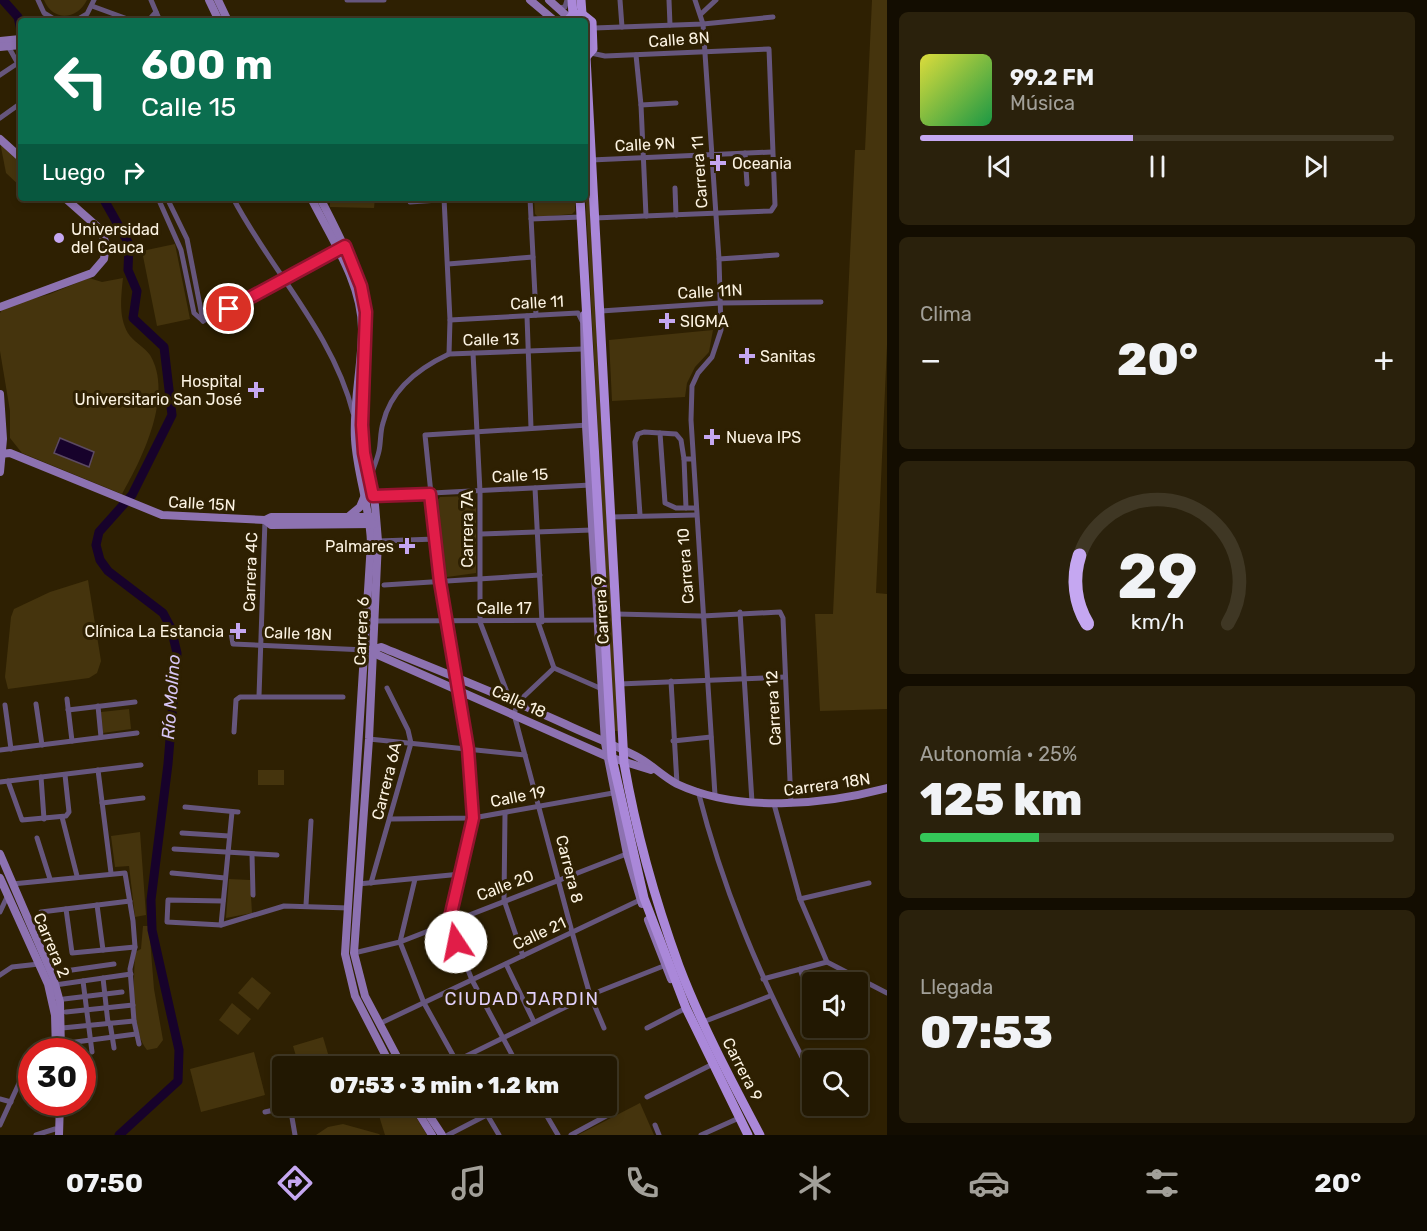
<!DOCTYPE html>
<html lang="es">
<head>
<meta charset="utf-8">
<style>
	body { margin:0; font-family:Rubik,sans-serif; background:#2a210c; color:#f1f3f6; height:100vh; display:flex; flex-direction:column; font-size:22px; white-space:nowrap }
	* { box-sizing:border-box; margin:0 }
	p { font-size:20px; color:#a2a099 }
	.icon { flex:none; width:33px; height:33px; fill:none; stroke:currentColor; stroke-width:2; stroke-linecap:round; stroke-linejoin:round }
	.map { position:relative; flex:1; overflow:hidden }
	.sheet { display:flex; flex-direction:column; gap:12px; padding:12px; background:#130d01; width:540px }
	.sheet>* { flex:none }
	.hud { position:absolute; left:18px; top:18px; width:570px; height:183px; border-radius:6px; box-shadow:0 3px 9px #0003,0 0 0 2px #3f3724; background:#0b6e4f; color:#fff; overflow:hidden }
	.controls { position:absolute; left:802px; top:972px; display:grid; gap:12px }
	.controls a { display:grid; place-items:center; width:66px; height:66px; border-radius:6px; background:#221802; box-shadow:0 3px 9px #0003,0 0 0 2px #3f3724; font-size:30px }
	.speed { position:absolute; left:18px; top:1038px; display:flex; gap:12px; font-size:30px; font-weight:700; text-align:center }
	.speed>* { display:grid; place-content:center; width:78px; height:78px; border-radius:50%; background:#221802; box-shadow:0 3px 9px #0003,0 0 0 2px #3f3724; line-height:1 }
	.speed .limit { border:9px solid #d22; background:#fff; color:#111 }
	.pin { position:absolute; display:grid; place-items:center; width:51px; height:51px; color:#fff; margin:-26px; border:3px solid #fff; border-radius:50%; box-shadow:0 2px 6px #0007 }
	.me { position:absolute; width:66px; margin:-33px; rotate:349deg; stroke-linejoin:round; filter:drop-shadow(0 0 4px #0008) }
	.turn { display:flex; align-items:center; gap:21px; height:126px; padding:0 24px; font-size:27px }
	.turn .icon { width:78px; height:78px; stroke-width:2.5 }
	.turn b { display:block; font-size:42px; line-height:51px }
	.then { display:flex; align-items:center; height:57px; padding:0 24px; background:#0003; gap:12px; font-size:22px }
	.big { font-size:45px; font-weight:800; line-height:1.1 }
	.sheet .widget { flex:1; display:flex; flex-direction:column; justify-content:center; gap:9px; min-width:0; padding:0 21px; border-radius:9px; background:#2a210c }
	.sheet .dial { align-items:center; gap:0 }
	.dial svg { height:156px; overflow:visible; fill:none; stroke:#3f3724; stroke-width:7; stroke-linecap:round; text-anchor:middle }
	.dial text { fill:#f1f3f6; stroke:none }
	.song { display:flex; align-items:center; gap:18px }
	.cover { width:72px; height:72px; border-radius:9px; background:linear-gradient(135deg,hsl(60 70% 55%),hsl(140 70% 35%)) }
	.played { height:6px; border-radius:3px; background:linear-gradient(90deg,#c5a7f1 45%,#3f3724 45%) }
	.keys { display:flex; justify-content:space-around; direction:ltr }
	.heat { display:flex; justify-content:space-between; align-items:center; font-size:33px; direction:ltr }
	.charge { height:9px; border-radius:4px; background:linear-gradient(90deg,#34c759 25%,#3f3724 0) }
	.trip { position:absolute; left:272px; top:1056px; width:345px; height:60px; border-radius:6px; background:#221802; box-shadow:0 3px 9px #0003,0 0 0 2px #3f3724; font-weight:800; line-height:60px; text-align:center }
	.tab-bar { display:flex; height:96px; justify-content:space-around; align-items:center; background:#0e0a01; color:#a2a099 }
	.tab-bar .icon { width:42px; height:42px }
	.tab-bar .on { color:#c5a7f1 }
	.tab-bar b { font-size:27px; color:#f1f3f6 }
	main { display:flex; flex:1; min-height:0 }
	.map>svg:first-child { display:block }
	.green { fill:#45340d }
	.water { fill:#17022b; stroke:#5c4a62; stroke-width:1.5 }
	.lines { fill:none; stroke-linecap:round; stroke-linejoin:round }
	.river { stroke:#17022b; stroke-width:9 }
	.street { stroke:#66567d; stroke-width:5 }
	.secondary { stroke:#8d72b1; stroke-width:8 }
	.primary { stroke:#aa88d9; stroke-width:9 }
	.route-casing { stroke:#92132f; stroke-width:15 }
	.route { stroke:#e11d48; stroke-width:10 }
	.poi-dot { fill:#c5a7f1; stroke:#2e2002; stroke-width:2 }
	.labels { text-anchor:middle; stroke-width:6; stroke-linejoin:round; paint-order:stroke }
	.street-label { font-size:16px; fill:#fcf3e2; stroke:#2e2002 }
	.poi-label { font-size:16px; fill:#fcf3e2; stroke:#2e2002; text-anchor:start }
	.water-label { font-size:18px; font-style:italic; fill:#d7c5f4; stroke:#2e2002 }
	.neighbourhood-label { font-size:18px; letter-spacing:1.5px; fill:#e1d0fa; stroke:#2e2002 }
</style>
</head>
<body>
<main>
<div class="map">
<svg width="887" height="1135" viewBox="0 0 887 1135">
	<rect width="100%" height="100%" fill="#2e2002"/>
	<g class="green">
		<path d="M44,0h43c-10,20 -34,22 -43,0z"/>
		<polygon points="872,0 887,0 887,345 876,593 887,594 887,709 820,711 815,614 833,614 855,150 865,150"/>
		<polygon points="585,120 618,731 614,731 585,188"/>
		<polygon points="0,142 21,160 21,187 6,173"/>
		<polygon points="330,198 375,198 374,208 330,207"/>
		<polygon points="534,198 575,198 575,211 572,214 538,217 535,214"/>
		<polygon points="175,244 190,319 157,326 142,251"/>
		<path d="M89,278l13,4 21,-4c-2,19 -5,42 7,58 6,7 15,12 20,19 24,40 -8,104 -28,139l-100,-41 -12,-15v-27l-10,-60v-38l4,-6 46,-13z"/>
		<polygon points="713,330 709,352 695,367 687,383 685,397 612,401 609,340"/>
		<polygon points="468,496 474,498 476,504 476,573 447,577 444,573 435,503 440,497"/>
		<polygon points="88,580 101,661 97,673 89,678 8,689 5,677 11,617 14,609 50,592"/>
		<polygon points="129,709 131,729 103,733 101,712"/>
		<rect x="258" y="770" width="26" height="15"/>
		<polygon points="140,832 146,915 135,917 129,866 115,867 111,836"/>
		<polygon points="229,879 250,880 252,913 226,918"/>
		<path d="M143,926h6l5,63 9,51 -6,8 -10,2c-17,-21 -13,-71 -12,-98l6,-3z"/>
		<polygon points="252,977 271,993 258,1010 238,993"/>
		<polygon points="232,1003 251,1019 238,1035 219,1020"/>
		<polygon points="323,1037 331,1064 299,1066 293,1046"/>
		<polygon points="254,1052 265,1095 201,1112 190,1069"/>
		<polygon points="640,1103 654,1135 578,1135"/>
		<polygon points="376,1106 409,1106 427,1135 385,1135"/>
		<polygon points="343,1124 379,1134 380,1135 316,1135 328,1127"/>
	</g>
	<polygon class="water" points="60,438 94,452 89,467 54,453"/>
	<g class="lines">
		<g class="river">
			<polyline points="3,0 18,17 21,30"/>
			<polyline points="103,198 129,244 128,270 137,291 133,318 164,347 172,415 132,495 99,532 96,545 100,560 108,571 163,613 171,628 177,653 168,764 151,900 152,930 179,1050 178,1081 119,1135"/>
		</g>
		<g class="street">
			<polyline points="38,0 44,13 57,21"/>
			<polyline points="151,0 160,21"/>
			<polyline points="347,0 384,0"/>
			<polyline points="620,0 622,27"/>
			<polyline points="669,0 670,25"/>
			<polyline points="695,0 703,24 719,259 721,330 712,357 698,373 692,386 691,420 715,795"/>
			<polyline points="92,6 133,21"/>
			<polyline points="558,8 565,7 567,0"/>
			<polyline points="701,14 716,0"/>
			<polyline points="75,21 87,14 94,0"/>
			<polyline points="148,21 156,12"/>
			<polyline points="594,28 703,24 773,17"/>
			<polyline points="8,46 21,69"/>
			<polyline points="591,53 605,56 769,49 775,205 771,211 594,218"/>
			<polyline points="636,55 641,105 646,216"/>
			<polyline points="0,75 18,63"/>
			<polyline points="641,105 676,103"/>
			<polyline points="0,118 21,103"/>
			<polyline points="745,153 747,184"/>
			<polyline points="591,160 772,152"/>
			<polyline points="675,188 676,215"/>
			<polyline points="158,198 181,250 194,313 203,321"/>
			<polyline points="167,198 187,239 203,321"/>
			<path d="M233,198c37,71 100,135 120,215"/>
			<polyline points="444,198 450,320 449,354"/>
			<polyline points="530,198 536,315"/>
			<polyline points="410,202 467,198"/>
			<polyline points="531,219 581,217"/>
			<polyline points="719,259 777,255"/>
			<polyline points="448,264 533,257"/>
			<polyline points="601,311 720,303 821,302"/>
			<polyline points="527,316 531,428"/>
			<polyline points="450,320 578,313 582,321"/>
			<polyline points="203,321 248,300 339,248"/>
			<polyline points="473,353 480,492 480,622 510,700"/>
			<polyline points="660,433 676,434 681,440 684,459"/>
			<path d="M370,478c3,-9 7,-18 9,-27 2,-9 1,-19 4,-28 8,-34 36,-55 66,-69l134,-5"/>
			<polyline points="535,488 542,622"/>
			<polyline points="373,496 591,485"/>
			<polyline points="686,508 684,459 693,459"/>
			<polyline points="640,515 635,442 638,434 644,432 660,433 665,503 676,508 695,508"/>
			<polyline points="611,517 696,515"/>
			<polyline points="481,534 592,530"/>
			<polyline points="378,541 436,539"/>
			<polyline points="384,585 540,575"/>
			<polyline points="740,612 752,802"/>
			<polyline points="616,614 702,616 780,612 783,618 791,804"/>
			<polyline points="375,621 597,620"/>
			<polyline points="538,622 554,668"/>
			<polyline points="231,633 233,644 366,650"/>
			<polyline points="554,668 518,702 514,714 572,932 590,995 604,1028"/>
			<polyline points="554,668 602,689"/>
			<polyline points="671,681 677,784"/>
			<polyline points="619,684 785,677"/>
			<polyline points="259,696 265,520"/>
			<polyline points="67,699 72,741"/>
			<polyline points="36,704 42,745"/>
			<polyline points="5,705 11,749"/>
			<polyline points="98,706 101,737"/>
			<polyline points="68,710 135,702"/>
			<polyline points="234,732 236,700 240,697 343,697"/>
			<polyline points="369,739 525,755"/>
			<polyline points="673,741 711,737"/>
			<polyline points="0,750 137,733"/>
			<polyline points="98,770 111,873"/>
			<polyline points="41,777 44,819"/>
			<polyline points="8,781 22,820 66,816 69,812 65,775"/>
			<polyline points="0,782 141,765"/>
			<path d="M698,791c25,98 58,176 104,266"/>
			<polyline points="102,803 143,798"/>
			<polyline points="774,804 800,899 827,962 887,993"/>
			<polyline points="185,807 238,812"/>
			<polyline points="505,813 504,900 523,956"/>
			<polyline points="62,817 77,876"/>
			<polyline points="391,819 473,818 613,793"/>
			<polyline points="182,833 229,836"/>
			<polyline points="37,838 50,879"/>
			<polyline points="174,849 277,855"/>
			<polyline points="252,854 253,895"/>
			<polyline points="172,873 225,878"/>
			<polyline points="415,879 400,942 424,1003 459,1066"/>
			<polyline points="371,883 411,743 408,730 387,688"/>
			<polyline points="12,884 125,873 133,921 135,947 130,969 134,1021 139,1044"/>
			<polyline points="358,884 461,874"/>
			<polyline points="800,899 869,883"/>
			<polyline points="223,901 168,900 167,922 221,925 284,906 349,908"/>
			<polyline points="97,905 103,950"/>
			<polyline points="306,905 311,821"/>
			<polyline points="66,909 72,953 135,947"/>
			<polyline points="0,912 7,897"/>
			<polyline points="41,912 130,901"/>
			<polyline points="221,925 232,812"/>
			<polyline points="354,953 400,942 629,853"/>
			<polyline points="506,964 534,1022"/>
			<polyline points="800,969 813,1007"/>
			<polyline points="51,973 114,964"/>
			<polyline points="0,975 12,967 39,964"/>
			<polyline points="103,978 108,1023"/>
			<polyline points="763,979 827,962"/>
			<polyline points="83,981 92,1052"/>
			<polyline points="55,985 131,974"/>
			<polyline points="64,999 122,992"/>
			<polyline points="66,1012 133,1005"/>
			<polyline points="703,1022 770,996"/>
			<polyline points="110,1023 114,1048"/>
			<polyline points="381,1023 642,899"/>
			<polyline points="62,1028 134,1021"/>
			<polyline points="647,1028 686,1008"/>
			<polyline points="820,1028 821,1028"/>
			<polyline points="68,1043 136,1034"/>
			<polyline points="446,1066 590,995 666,965"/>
			<polyline points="518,1066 472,980 449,922 473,818 468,749 440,582 425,435 588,425"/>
			<polyline points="647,1097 713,1064"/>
			<polyline points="0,1099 11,1102"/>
			<polyline points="290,1106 295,1135"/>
			<polyline points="482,1106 499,1135"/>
			<polyline points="541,1106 558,1135"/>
			<polyline points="265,1112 292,1106"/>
			<polyline points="0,1125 21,1079 24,1067"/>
			<polyline points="655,1125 659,1135"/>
			<polyline points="36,1135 55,1129"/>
			<polyline points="448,1135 504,1106"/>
			<polyline points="571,1135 608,1115"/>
			<polyline points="701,1135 739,1118"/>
		</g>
		<g class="secondary">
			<polyline points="209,0 219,21"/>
			<polyline points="218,0 228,21"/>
			<polyline points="530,0 555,21"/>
			<polyline points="549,0 569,18"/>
			<polyline points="0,41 20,39"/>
			<polyline points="0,47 21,45"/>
			<polyline points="0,139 21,158"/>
			<path d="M311,198c20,40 51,85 51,131 0,37 -9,73 -7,110 2,35 15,68 16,104l-26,411 10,42 36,70"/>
			<path d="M320,198c25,48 49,92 46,148"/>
			<polyline points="0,307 92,273 104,259 106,244 100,229 65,198"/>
			<polyline points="584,315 586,426 605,743 627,854 642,904"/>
			<polyline points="365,379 362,425 364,453 375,505 378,541 369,739 354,953 365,996 402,1066"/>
			<polyline points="0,394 3,439 0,472"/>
			<polyline points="0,454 10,453 162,515 265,520 271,525 374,524"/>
			<polyline points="348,517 360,507 365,495"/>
			<polyline points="265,520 271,517 374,517"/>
			<path d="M370,650l11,-3c61,25 123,49 184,77 23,11 48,20 71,32 14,7 26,20 41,28 62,29 146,21 210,4"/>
			<polyline points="373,650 378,655 606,756 651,770"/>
			<polyline points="0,854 53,977 60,1002 61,1052"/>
			<polyline points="0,878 48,984 55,1015 56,1052"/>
			<polyline points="648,920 671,979"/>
			<polyline points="414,1106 432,1135"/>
			<polyline points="423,1106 442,1135"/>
			<polyline points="59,1135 60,1102"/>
		</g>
		<g class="primary">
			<polyline points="572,0 573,15"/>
			<polyline points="581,0 582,14"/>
			<polyline points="567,21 573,15 582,14 592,22 593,49 585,58"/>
			<path d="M586,57l38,706c12,69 31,137 55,203 22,58 52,114 81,169"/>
			<polyline points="580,198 612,758 644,898 686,1008 748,1135"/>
		</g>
	</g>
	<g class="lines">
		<g class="route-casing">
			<polyline id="route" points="229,309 345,246 361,286 366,312 362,425 364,453 373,496 430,494 440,582 468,749 473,818 449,922 456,942"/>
		</g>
		<use href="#route" class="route"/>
	</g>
	<g class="poi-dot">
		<path d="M715 154h6v6h6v6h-6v6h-6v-6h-6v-6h6z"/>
		<circle cx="59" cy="238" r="6"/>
		<path d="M664 312h6v6h6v6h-6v6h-6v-6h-6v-6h6z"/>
		<path d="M744 347h6v6h6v6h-6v6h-6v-6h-6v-6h6z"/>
		<path d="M253 381h6v6h6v6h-6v6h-6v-6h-6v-6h6z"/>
		<path d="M709 428h6v6h6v6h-6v6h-6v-6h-6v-6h6z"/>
		<path d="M404 537h6v6h6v6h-6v6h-6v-6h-6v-6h6z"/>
		<path d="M235 622h6v6h6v6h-6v6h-6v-6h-6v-6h6z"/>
	</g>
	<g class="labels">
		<g class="street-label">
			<text transform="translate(679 39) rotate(-4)" y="6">Calle 8N</text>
			<text transform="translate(645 144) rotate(-3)" y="6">Calle 9N</text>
			<text transform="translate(699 172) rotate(-94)" y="6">Carrera 11</text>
			<text transform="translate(710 291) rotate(-3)" y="6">Calle 11N</text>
			<text transform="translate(537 302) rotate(-3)" y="6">Calle 11</text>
			<text transform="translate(491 339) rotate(-1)" y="6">Calle 13</text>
			<text transform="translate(520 475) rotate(-3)" y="6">Calle 15</text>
			<text transform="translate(202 503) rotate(3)" y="6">Calle 15N</text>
			<text transform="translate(467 529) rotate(-90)" y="6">Carrera 7A</text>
			<text transform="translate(685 566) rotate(-94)" y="6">Carrera 10</text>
			<text transform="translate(250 572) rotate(-88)" y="6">Carrera 4C</text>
			<text x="504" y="614">Calle 17</text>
			<text transform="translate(601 610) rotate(-93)" y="6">Carrera 9</text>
			<text transform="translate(361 631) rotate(-87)" y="6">Carrera 6</text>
			<text transform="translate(298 633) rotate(2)" y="6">Calle 18N</text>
			<text transform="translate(519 701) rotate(24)" y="6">Calle 18</text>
			<text transform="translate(773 708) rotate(-93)" y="6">Carrera 12</text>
			<text transform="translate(386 781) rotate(-76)" y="6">Carrera 6A</text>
			<text transform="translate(827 784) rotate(-8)" y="6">Carrera 18N</text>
			<text transform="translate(518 796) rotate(-11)" y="6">Calle 19</text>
			<text transform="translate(570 869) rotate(76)" y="6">Carrera 8</text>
			<text transform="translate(505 885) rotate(-21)" y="6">Calle 20</text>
			<text transform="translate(539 933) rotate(-25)" y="6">Calle 21</text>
			<text transform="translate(52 945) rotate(67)" y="6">Carrera 2</text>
			<text transform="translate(743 1069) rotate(63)" y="6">Carrera 9</text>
		</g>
		<g class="poi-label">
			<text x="732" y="169">Oceania</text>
			<text x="71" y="235">Universidad<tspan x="71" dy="18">del Cauca</tspan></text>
			<text x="680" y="327">SIGMA</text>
			<text x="760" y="362">Sanitas</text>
			<text x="242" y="387" text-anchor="end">Hospital<tspan x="242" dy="18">Universitario San José</tspan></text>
			<text x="726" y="443">Nueva IPS</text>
			<text x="394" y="552" text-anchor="end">Palmares</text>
			<text x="224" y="637" text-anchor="end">Clínica La Estancia</text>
		</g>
		<g class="water-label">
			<text transform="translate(171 697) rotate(-86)" y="6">Río Molino</text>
		</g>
		<g class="neighbourhood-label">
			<text x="522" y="1005">CIUDAD JARDIN</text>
		</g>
	</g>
</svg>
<div class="controls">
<a><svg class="icon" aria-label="sound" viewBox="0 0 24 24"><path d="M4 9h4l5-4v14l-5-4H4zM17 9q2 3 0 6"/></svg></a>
<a><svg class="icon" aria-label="search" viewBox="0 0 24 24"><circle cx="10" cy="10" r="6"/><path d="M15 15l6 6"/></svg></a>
</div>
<div class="speed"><div class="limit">30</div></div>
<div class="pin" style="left:229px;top:309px;background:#d93025"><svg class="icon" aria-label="arrive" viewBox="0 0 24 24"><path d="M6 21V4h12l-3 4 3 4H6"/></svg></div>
<svg class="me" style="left:456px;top:942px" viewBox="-20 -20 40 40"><circle r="19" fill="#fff"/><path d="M0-13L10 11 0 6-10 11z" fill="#e11d48"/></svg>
<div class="trip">07:53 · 3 min · 1.2 km</div>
<div class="hud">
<div class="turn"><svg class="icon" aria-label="left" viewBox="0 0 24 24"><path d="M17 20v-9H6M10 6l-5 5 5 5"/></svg><div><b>600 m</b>Calle 15</div></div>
<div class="then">Luego<svg class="icon" aria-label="right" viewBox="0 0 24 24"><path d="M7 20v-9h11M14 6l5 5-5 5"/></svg></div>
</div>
</div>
<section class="sheet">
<div class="widget">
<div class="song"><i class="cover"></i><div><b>99.2 FM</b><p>Música</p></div></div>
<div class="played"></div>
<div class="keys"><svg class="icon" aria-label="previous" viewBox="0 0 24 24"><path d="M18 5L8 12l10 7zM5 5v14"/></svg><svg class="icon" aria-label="pause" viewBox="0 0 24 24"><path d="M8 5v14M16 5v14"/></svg><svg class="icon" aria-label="next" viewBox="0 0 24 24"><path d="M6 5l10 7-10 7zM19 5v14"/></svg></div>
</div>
<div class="widget"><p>Clima</p>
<div class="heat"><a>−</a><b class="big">20°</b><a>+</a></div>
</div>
<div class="widget dial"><svg viewBox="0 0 100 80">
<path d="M14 69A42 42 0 1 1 86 69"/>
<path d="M14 69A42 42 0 0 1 10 34" stroke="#c5a7f1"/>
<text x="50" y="56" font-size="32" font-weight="700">29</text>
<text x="50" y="72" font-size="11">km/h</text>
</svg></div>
<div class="widget"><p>Autonomía · 25%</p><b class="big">125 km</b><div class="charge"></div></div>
<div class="widget"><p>Llegada</p><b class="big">07:53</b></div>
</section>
</main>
<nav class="tab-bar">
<b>07:50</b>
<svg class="icon on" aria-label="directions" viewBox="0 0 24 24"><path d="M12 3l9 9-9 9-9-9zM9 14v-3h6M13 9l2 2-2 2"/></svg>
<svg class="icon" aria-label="music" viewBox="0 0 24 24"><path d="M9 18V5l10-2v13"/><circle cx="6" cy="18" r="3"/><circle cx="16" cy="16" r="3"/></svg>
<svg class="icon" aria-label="phone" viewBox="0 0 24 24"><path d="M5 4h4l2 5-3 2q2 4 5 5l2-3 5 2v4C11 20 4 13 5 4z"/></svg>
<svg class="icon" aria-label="climate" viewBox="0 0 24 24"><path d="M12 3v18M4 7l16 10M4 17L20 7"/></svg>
<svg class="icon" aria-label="car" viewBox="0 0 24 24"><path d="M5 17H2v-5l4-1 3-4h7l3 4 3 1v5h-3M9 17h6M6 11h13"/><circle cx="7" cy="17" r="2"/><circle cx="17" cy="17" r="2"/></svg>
<svg class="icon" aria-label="filters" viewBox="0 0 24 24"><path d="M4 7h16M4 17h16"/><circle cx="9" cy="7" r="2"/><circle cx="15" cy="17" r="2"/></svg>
<b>20°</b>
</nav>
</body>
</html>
